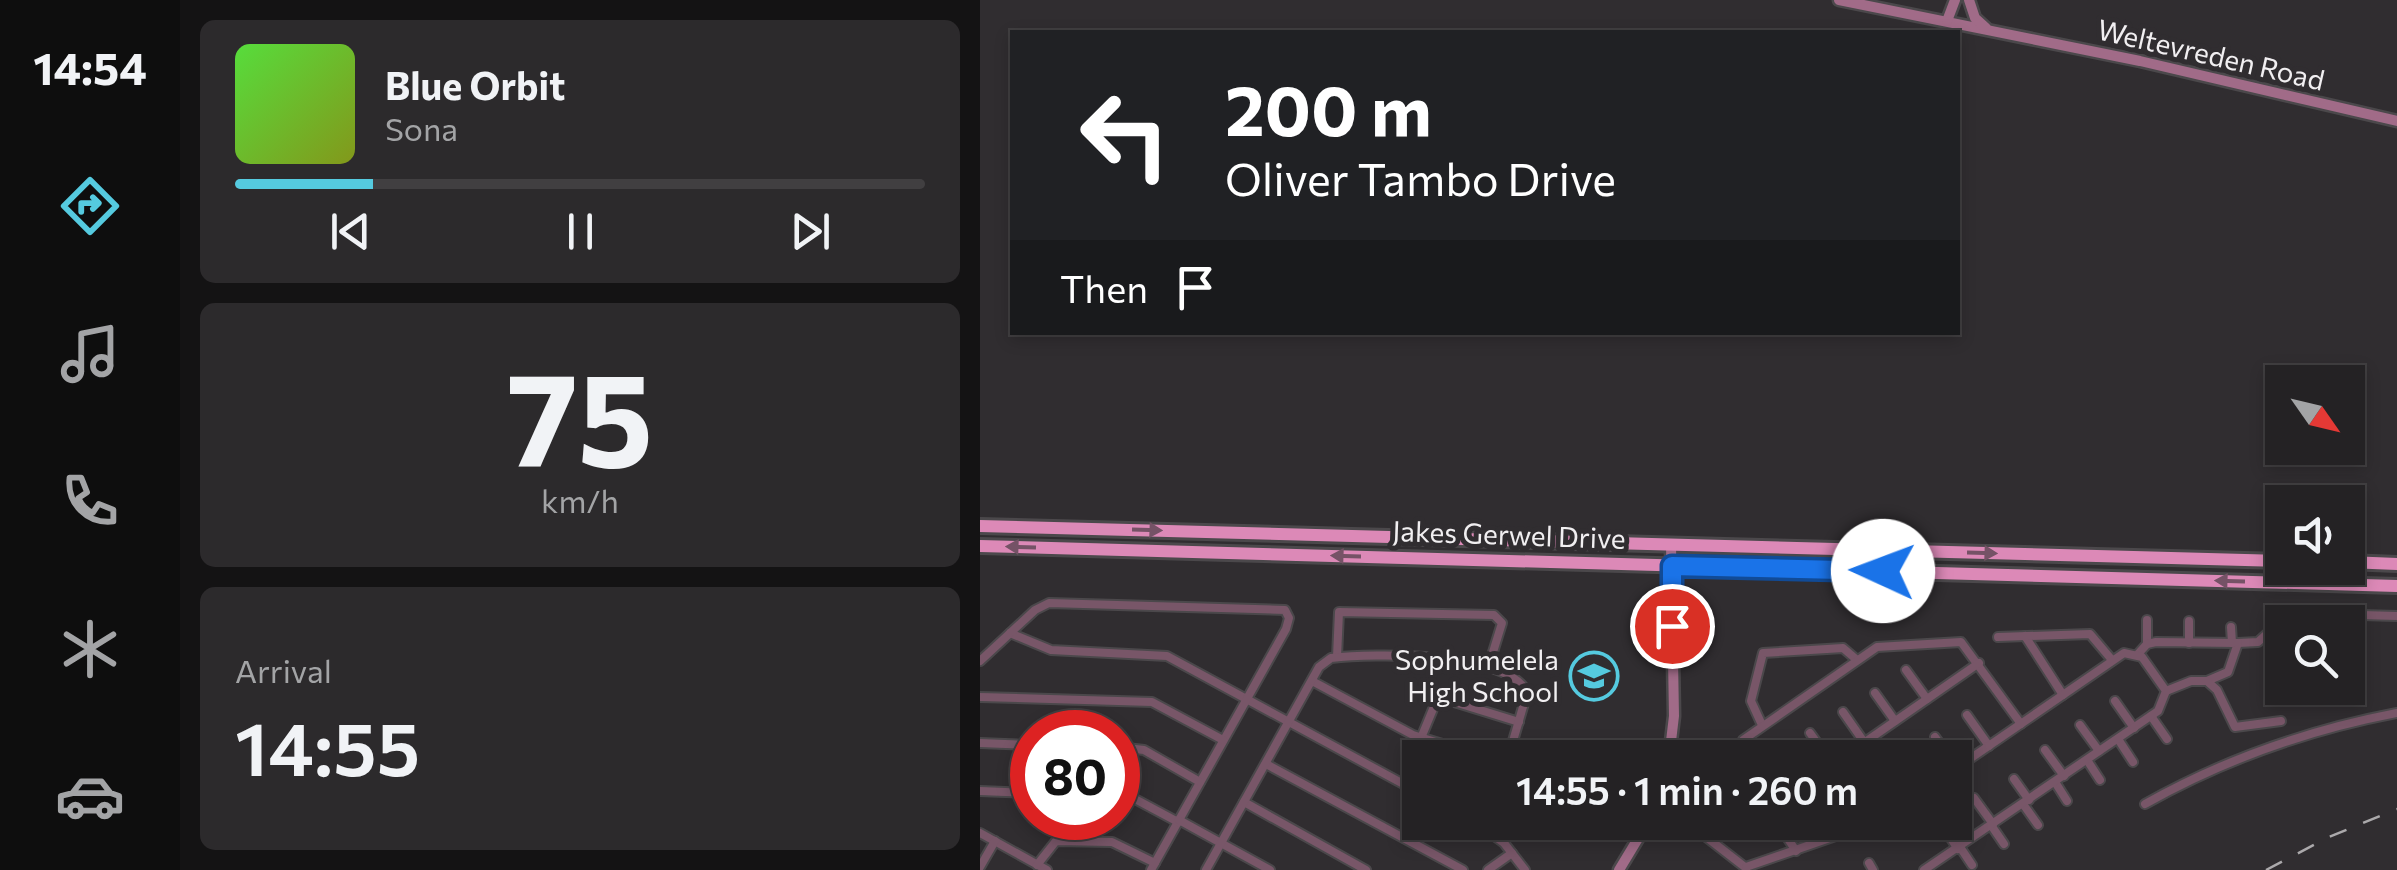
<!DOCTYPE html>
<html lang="en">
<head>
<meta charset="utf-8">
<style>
	body { margin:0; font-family:Commissioner,sans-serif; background:#2c2a2c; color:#f1f3f6; height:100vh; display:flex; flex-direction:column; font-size:38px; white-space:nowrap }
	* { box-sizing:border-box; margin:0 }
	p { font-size:32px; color:#a3a4a6 }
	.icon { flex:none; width:55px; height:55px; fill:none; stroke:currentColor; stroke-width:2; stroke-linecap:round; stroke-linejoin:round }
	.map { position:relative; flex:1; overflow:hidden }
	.sheet { display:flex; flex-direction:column; gap:20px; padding:20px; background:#141314; width:800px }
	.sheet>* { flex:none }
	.hud { position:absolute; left:30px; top:30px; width:950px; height:305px; border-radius:0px; box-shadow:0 5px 15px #0003,0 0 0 2px #413f41; background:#202124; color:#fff; overflow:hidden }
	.needle { width:65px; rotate:124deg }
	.controls { position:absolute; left:1285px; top:365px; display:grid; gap:20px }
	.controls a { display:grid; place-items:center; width:100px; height:100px; border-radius:0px; background:#242224; box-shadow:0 5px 15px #0003,0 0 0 2px #413f41; font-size:50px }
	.speed { position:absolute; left:30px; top:710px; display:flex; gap:20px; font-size:50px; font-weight:700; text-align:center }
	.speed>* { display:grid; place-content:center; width:130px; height:130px; border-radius:50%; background:#242224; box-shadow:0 5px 15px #0003,0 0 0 2px #413f41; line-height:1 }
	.speed .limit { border:15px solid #d22; background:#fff; color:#111 }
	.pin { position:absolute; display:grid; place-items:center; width:85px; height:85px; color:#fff; margin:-42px; border:5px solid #fff; border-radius:50%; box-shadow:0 2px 10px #0007 }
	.me { position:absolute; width:110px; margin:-55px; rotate:272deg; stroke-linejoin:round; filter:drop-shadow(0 0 8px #0008) }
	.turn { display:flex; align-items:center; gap:35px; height:210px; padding:0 50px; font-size:45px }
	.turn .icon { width:130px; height:130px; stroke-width:2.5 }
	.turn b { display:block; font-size:70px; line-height:85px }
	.then { display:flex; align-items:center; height:95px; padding:0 50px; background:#0003; gap:20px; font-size:38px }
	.big { font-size:75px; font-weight:600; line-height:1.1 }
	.sheet .tile { flex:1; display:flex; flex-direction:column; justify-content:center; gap:15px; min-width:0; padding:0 35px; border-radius:15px; background:#2c2a2c }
	.sheet .dial { align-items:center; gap:0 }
	.dial b { font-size:130px; line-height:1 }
	.song { display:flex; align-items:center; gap:30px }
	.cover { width:120px; height:120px; border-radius:15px; background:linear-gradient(135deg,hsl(110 70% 55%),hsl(70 70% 35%)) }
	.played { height:10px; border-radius:5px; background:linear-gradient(90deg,#55cadf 20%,#413f41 20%) }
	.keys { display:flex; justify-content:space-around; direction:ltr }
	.trip { position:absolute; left:422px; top:740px; width:570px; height:100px; border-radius:0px; background:#242224; box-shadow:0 5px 15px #0003,0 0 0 2px #413f41; font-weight:600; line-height:100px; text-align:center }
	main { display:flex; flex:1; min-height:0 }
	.tabs { display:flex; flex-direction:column; width:180px; justify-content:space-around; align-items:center; background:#0e0e0e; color:#a3a4a6 }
	.tabs .icon { width:70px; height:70px }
	.tabs .active { color:#55cadf }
	.tabs b { font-size:45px; color:#f1f3f6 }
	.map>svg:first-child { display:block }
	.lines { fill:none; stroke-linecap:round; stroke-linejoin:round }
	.street-casing { stroke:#4b484b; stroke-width:12 }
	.secondary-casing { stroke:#4b484b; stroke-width:15 }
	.highway-casing { stroke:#4b484b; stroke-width:18 }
	.street { stroke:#785668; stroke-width:8 }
	.secondary { stroke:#a16b88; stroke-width:10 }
	.highway { stroke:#dc89b7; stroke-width:12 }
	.rail { stroke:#aba9ab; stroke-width:2.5; stroke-dasharray:18 18; stroke-linecap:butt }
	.oneway { fill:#755266 }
	.route-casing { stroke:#114b97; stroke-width:25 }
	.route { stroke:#1a73e8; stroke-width:18 }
	.labels { text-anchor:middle; stroke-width:10; stroke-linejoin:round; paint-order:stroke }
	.street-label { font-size:28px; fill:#f1eff1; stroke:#302d30 }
	.poi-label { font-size:28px; fill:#f1eff1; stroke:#302d30; text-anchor:end }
</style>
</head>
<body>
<main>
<nav class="tabs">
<b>14:54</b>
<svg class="icon active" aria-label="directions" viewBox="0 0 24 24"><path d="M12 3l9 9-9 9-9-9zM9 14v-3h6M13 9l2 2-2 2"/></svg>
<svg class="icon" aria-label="music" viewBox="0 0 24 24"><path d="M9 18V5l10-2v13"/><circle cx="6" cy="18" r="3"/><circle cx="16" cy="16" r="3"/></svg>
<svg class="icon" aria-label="phone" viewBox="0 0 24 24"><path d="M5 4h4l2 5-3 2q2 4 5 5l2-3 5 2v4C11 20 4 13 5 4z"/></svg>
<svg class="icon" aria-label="climate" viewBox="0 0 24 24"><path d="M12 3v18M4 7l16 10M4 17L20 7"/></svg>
<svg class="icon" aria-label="car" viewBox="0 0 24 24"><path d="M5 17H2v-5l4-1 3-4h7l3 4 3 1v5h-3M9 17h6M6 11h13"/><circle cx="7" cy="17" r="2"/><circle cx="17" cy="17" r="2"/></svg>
</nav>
<section class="sheet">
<div class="tile">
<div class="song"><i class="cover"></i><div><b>Blue Orbit</b><p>Sona</p></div></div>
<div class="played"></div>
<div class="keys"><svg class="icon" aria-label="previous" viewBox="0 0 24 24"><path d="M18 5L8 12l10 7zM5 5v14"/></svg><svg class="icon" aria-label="pause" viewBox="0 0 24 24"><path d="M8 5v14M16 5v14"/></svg><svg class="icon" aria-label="next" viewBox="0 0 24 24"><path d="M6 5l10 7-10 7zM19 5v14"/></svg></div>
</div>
<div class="tile dial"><b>75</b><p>km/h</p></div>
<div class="tile"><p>Arrival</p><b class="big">14:55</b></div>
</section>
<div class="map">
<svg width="1417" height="870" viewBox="0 0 1417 870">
	<rect width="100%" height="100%" fill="#302d30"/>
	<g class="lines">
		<g class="street-casing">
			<g id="street">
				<polyline points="1167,620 1167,644"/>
				<polyline points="1209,621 1209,643"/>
				<polyline points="1251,627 1252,643"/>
				<polyline points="30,633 71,650 187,656 440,793"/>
				<polyline points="1045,636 1083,695"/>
				<polyline points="1018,637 1110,634 1132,660"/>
				<polyline points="1258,643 1278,642 1310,613 1417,616"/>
				<polyline points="1158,654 1167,644 1176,642 1258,643 1248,672 1227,681"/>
				<polyline points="357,657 359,612 514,615 522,623 509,665"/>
				<polyline points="0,661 55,610 69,603 305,610 309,618 306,629 171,870"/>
				<polyline points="926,670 947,699"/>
				<polyline points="332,681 433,735 508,758"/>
				<polyline points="1186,691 1211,681 1227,681 1237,690 1255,727 1301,721"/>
				<polyline points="895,693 915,721"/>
				<polyline points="0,697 172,702 243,740"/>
				<polyline points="1135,701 1154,728"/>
				<polyline points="863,712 884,742"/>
				<polyline points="987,715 1009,746"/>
				<polyline points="1171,716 1187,739"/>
				<polyline points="782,725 771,701 783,653 863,648 877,660"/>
				<polyline points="1100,725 1119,751"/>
				<polyline points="830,733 848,758"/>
				<polyline points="955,737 970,758"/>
				<polyline points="441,738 458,697 539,722"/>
				<polyline points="1138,739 1153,762"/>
				<polyline points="0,743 52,745"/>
				<polyline points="138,747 164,750 220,782"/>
				<polyline points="1065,750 1084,776"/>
				<polyline points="799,755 801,758"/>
				<polyline points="757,758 763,740 897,647 981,642 1041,724"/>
				<polyline points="862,758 999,663"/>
				<polyline points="1107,760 1120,780"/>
				<polyline points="286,764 483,870"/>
				<polyline points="1034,779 1049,800"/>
				<polyline points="1075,782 1087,801"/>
				<polyline points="0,791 52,793"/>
				<polyline points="138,795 155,799 198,822"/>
				<polyline points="994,798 1013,824"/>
				<polyline points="264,802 386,870"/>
				<polyline points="1043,804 1058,825"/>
				<path d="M1165,804c80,-45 163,-74 252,-91"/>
				<polyline points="199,820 290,870"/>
				<polyline points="495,822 524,843 545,870"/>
				<polyline points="707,822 766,868"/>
				<polyline points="797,822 816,851"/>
				<polyline points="960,822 978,849"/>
				<polyline points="1011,825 1024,844"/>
				<polyline points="0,833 67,870"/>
				<polyline points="980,847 992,865"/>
				<polyline points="889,863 893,870"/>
				<polyline points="57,865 76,841 132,842 175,863"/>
				<polyline points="0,867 15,841"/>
				<polyline points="766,867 896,822"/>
				<path d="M226,870l113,-203 12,-9c41,-5 179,-7 196,35l-19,65"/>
				<polyline points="508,870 532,853"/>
				<polyline points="944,870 1178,711 1186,691 1162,657 1144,653 975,769"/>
			</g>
		</g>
		<g class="secondary-casing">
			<g id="secondary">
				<polyline points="859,0 1160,61 1417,121"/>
				<polyline points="989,0 995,18 1006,28"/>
				<polyline points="967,21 975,0"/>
				<polyline points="689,758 694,716 691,545"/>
				<polyline points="639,870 668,822"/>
			</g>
		</g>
		<g class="highway-casing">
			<g id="highway">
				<polyline points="0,526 1302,561"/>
				<polyline points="0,546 1417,586"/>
				<polyline points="1368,562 1417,564"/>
			</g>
		</g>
		<use href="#street" class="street"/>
		<use href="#secondary" class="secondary"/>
		<use href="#highway" class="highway"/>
		<polyline class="rail" points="1286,870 1349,837 1417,809"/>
	</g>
	<defs><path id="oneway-solid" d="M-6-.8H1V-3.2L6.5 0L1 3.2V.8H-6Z" transform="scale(2.5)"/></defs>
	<g class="oneway">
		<use href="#oneway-solid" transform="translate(167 530) rotate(2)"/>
		<use href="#oneway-solid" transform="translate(41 547) rotate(-178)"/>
		<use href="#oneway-solid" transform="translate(1002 553) rotate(2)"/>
		<use href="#oneway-solid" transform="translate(366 556) rotate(-178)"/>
		<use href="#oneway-solid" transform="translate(1250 581) rotate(-178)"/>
	</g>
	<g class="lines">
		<g class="route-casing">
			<polyline id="route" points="692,626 692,566 903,571"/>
		</g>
		<use href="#route" class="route"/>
	</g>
	<defs>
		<g id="school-ring" transform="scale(2.5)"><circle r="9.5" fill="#302d30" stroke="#55cadf" stroke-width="1.5"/><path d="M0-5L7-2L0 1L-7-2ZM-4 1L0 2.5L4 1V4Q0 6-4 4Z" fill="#55cadf"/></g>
	</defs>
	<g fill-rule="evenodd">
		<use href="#school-ring" x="614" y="676"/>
	</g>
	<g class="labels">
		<g class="street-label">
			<text transform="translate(1231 55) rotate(13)" y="10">Weltevreden Road</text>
			<text transform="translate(529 535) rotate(2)" y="10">Jakes Gerwel Drive</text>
		</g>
		<g class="poi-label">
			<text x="579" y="670">Sophumelela<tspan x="579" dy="32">High School</tspan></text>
		</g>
	</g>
</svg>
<div class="controls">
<a><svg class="needle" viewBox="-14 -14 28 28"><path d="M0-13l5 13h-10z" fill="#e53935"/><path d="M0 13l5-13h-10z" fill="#a3a4a6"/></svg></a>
<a><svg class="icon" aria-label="sound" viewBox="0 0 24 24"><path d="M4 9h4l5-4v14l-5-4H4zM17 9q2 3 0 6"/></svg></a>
<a><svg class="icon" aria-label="search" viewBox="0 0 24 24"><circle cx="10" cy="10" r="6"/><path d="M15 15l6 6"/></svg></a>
</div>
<div class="speed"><div class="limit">80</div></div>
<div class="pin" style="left:692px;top:626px;background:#d93025"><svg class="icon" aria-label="arrive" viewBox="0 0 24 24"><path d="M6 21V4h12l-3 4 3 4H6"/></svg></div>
<svg class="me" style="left:903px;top:571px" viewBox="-20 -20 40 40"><circle r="19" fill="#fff"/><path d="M0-13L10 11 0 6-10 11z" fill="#1a73e8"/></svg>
<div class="trip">14:55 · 1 min · 260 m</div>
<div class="hud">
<div class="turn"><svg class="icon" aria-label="left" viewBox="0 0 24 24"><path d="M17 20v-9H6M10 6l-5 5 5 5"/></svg><div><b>200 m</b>Oliver Tambo Drive</div></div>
<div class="then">Then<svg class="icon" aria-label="arrive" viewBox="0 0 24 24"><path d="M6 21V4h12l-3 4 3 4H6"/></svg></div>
</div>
</div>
</main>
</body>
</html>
